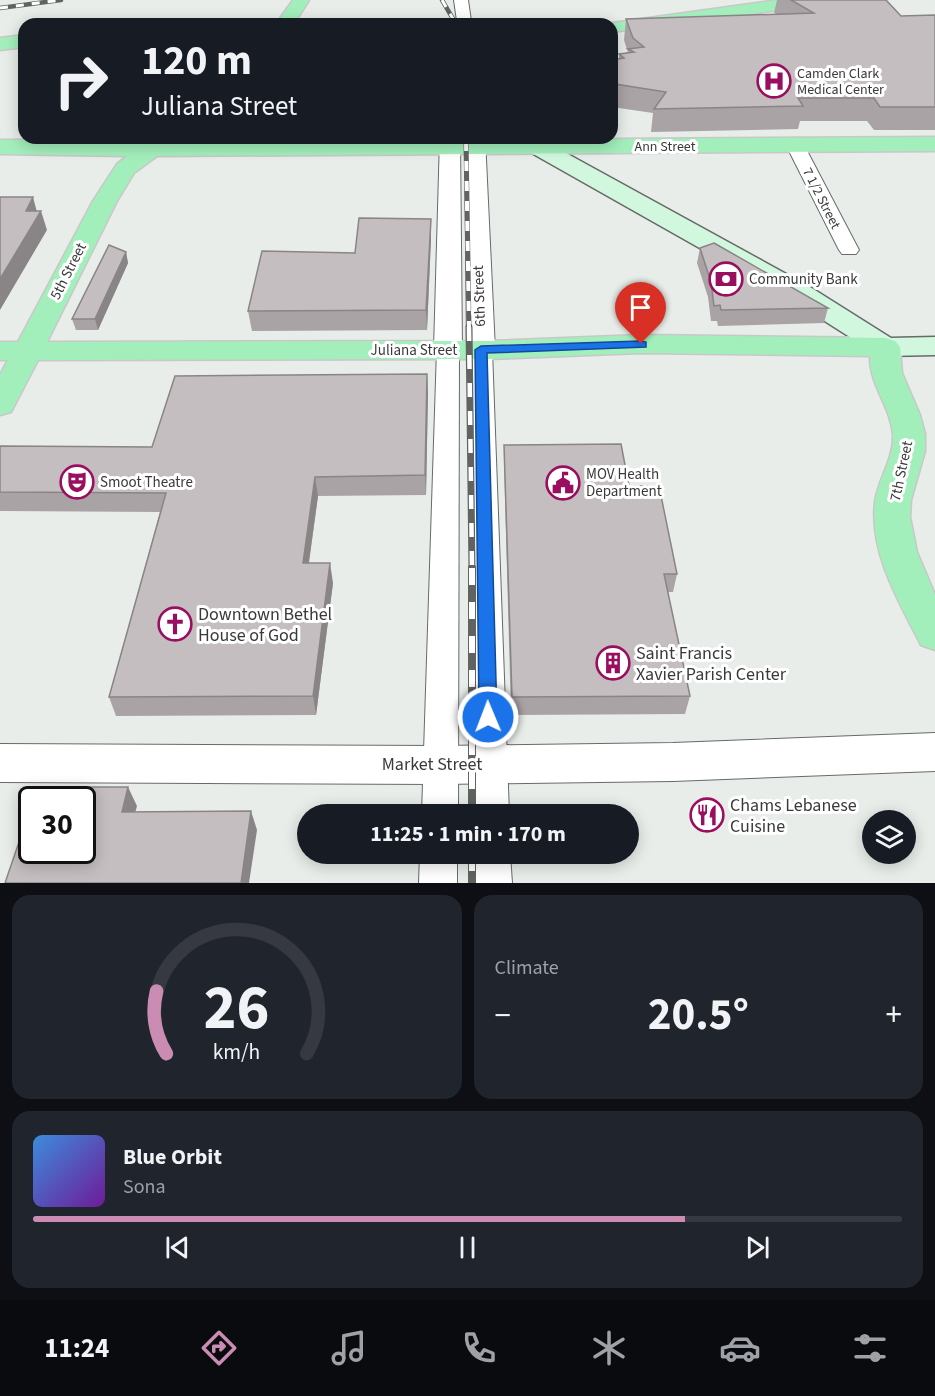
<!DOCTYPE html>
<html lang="en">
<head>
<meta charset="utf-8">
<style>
	body { margin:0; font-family:"Source Sans 3",sans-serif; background:#20242c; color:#f1f3f6; height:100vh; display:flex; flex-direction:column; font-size:22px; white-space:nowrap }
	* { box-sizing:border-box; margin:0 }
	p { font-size:20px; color:#9ea1a6 }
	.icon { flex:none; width:33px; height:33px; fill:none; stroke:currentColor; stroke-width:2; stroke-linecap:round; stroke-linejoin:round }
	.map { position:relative; height:883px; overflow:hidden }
	.details { display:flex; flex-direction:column; gap:12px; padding:12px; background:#0d0f14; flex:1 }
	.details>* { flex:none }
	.banner { position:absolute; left:18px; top:18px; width:600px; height:126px; border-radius:18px; box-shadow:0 3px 15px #0003; background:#171b24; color:#f1f3f6; overflow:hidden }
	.controls { position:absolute; left:862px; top:810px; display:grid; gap:12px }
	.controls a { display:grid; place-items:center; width:54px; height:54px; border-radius:50%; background:#171b24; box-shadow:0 3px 15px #0003; font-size:30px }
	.speed { position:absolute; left:18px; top:786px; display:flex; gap:12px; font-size:30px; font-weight:700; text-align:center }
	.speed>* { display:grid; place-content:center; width:78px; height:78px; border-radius:50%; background:#171b24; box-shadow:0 3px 15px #0003; line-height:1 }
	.speed .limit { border:3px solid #111; border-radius:9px; background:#fff; color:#111 }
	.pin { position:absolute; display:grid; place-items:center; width:51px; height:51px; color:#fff; margin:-62px -26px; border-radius:50% 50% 50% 0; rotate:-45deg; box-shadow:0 0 6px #0007 }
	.pin .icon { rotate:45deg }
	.me { position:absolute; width:66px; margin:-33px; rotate:359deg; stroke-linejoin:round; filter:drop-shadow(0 0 4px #0008) }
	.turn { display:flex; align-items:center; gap:21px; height:126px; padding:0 24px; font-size:27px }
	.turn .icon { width:78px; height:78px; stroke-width:2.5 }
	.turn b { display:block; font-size:42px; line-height:51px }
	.big { font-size:45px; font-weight:700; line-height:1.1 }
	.details .widget { flex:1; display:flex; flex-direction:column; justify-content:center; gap:9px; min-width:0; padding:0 21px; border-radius:18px; background:#20242c }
	.details .dial { align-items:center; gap:0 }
	.dial svg { height:156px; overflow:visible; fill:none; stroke:#363941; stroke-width:7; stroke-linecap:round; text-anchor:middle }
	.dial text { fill:#f1f3f6; stroke:none }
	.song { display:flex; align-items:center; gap:18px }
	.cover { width:72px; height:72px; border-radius:9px; background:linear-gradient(135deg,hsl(210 70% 55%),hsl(280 70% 35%)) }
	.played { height:6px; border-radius:3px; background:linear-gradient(90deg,#ca8cb2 75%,#363941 75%) }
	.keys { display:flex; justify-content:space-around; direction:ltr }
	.heat { display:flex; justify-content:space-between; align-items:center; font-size:33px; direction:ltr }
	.details .tiles { flex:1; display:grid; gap:12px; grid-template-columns:1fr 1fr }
	.widget:last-child { grid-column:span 2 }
	.trip { position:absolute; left:297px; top:804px; width:342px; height:60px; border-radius:30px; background:#171b24; box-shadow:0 3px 15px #0003; font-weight:700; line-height:60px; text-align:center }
	.tab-bar { display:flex; height:96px; justify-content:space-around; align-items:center; background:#090b0e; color:#9ea1a6 }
	.tab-bar .icon { width:42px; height:42px }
	.tab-bar .on { color:#ca8cb2 }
	.tab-bar b { font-size:27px; color:#f1f3f6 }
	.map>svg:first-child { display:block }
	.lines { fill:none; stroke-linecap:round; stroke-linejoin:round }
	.minor-casing { stroke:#676b68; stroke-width:2 }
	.tertiary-casing { stroke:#676b68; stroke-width:2 }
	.secondary-casing { stroke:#676b68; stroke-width:3 }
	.primary-casing { stroke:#c8c8c8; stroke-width:3 }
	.minor { fill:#fff; fill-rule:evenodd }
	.tertiary { fill:#fff; fill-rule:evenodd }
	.secondary { fill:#d1f7de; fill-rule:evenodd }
	.primary { fill:#a3efbc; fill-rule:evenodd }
	.rail-far3-casing { stroke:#616361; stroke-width:4.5 }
	.rail-far2-casing { stroke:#616361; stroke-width:5 }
	.rail-far1-casing { stroke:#616361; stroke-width:7 }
	.rail-casing { stroke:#616361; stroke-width:8 }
	.rail-far3 { stroke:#fff; stroke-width:3; stroke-dasharray:8; stroke-linecap:butt }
	.rail-far2 { stroke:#fff; stroke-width:4; stroke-dasharray:10; stroke-linecap:butt }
	.rail-far1 { stroke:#fff; stroke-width:4.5; stroke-dasharray:14; stroke-linecap:butt }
	.rail { stroke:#fff; stroke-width:6; stroke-dasharray:17; stroke-linecap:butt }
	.wall { fill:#a9a3a5 }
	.shaded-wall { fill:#898586 }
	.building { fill:#c4bec0; stroke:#898586; stroke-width:1.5 }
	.route { fill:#1a73e8; stroke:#114b97; stroke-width:1.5 }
	.labels { text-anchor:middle; stroke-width:6; stroke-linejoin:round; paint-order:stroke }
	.far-poi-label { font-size:14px; fill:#393a39; stroke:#fff; text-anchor:start }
	.far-street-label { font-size:14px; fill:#393a39; stroke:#fff }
	.street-label { font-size:15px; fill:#393a39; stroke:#fff }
	.poi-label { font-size:15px; fill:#393a39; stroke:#fff; text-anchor:start }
	.near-poi-label { font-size:18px; fill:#393a39; stroke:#fff; text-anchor:start }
	.near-street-label { font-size:18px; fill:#393a39; stroke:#fff }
</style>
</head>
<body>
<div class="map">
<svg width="935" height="883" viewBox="0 0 935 883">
	<rect width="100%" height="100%" fill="#e8ede9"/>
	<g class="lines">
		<g class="minor-casing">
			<g id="minor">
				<polygon points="454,0 468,0 471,21 469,24 455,24 457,21"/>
				<polygon points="795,140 801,141 804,145 859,250 856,254 842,254 839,250 786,145 789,141"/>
				<polygon points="448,342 456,344 459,349 458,814 422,814 437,349 440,344"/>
				<polygon points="481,343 489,345 492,350 509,814 473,814 470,350 473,345"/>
				<polygon points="420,854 457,854 457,883 419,883"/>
				<polygon points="473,854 510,854 512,883 474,883"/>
			</g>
		</g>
		<g class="tertiary-casing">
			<g id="tertiary">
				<polygon points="440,138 460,138 462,349 458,355 448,358 438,355 434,349"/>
				<polygon points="465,138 485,138 495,350 491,356 481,359 471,356 467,350"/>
				<polygon points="935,733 935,771 673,781 441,784 0,782 0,744 441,746 673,743"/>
			</g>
		</g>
		<g class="secondary-casing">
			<polygon id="secondary" points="536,139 544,141 810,287 891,338 935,337 935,355 885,356 875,353 790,299 528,151 525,146 528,141"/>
		</g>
		<g class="primary-casing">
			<g id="primary">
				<polygon points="293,0 309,0 294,24 276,24"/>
				<polygon points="778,0 825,0 823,4 817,5 612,32 612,24 605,24"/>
				<polygon points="24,35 24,47 0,50 0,38"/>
				<path d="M935,137v14l-778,5 -23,17 -17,28 -70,141 441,-1 153,-6 244,3 10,3 5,6 2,26 18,42 5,19v17l-14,49 -1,17 7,35 18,43v55l-14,-5c-22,-43 -52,-93 -46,-143 3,-23 19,-43 18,-67 -2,-28 -24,-51 -23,-79l-229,-3 -153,6 -450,1 -27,52 -11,3v-40l8,-15h-8v-18h18l75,-141 24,-37 10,-8 -127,-2v-14c26,0 53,-1 79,0 28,2 51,5 78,-2l9,4z"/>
			</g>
		</g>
		<use href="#minor" class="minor"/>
		<use href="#tertiary" class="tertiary"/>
		<use href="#secondary" class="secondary"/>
		<use href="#primary" class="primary"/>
		<g class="rail-far3-casing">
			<g id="rail-far3">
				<polyline points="442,0 456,24"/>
				<polyline points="0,8 61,0"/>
				<polyline points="466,138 466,143"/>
			</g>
		</g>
		<g class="rail-far2-casing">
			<polyline id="rail-far2" points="466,141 469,328"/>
		</g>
		<g class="rail-far1-casing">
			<polyline id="rail-far1" points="469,327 472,569"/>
		</g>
		<g class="rail-casing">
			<g id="rail">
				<polyline points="472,568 472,814"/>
				<polyline points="472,854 472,883"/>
			</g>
		</g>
		<use href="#rail-far3" class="rail-far3"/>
		<use href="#rail-far2" class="rail-far2"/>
		<use href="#rail-far1" class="rail-far1"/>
		<use href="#rail" class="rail"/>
	</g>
	<g class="wall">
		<polygon points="777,0 886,0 901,16 935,15 935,130 874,130 867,121 800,121 798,129 651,132 653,113 612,107 612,60 619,59 619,54 628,53 624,40 626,19 777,14 774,13"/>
		<polygon points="431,219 431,238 427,330 252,331 248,311 355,253"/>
		<polygon points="700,248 828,308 824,323 718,326 717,321 711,321 708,297 697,263"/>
		<polygon points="126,252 128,263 98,330 76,330 72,319"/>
		<polygon points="427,374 428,393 426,495 318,496 309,563 333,583 316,715 116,716 109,697 160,512 0,511 0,446 152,447"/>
		<polygon points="504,445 629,486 677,574 673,592 668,592 690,696 685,714 511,715 504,463"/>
	</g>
	<g class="shaded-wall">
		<polygon points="33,197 38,216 41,211 47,230 0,310 0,279 26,211"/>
		<polygon points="431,219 431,238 427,330 426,310"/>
		<polygon points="126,252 128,263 98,330 95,319"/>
		<polygon points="427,374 428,393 426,495 425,475"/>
		<polygon points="315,477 318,496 306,582 303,563"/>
		<polygon points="330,563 333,583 316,715 313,696"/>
		<polygon points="128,787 137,806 130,831 122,812"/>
		<polygon points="251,811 257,830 249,883 241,883"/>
	</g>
	<g class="building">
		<polygon points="791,0 886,0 901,16 935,15 935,107 880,107 874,98 798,98 803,106 654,109 666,92 615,84 612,70 612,60 624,58 619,54 634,52 628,49 644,47 633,38 626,19 814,13"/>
		<polygon points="0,197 33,197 26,211 41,211 0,279"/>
		<polygon points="359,218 431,219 426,310 248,311 262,251 355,253"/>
		<polygon points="714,243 828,308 721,310 720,305 714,306 711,282 700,248"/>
		<polygon points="109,245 126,252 95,319 72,319"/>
		<polygon points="427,374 425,475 315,477 303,563 330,563 313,696 109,697 166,493 0,492 0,446 152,447 175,376"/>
		<polygon points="621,444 629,486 659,486 677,574 664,574 690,696 512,697 504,445"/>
		<polygon points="37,787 128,787 122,812 251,811 241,883 5,883 32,804 32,850 82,850 82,800 33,800"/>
	</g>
	<polygon class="route" points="641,341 646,342 646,347 487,353 497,717 494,722 488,724 481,722 479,717 475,350 481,346"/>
	<defs>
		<g id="hospital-ring" transform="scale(1.725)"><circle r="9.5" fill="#fff" stroke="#9a0e5f" stroke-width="1.5"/><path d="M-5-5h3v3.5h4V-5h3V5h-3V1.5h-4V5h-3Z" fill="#9a0e5f"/></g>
		<g id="bank-ring" transform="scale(1.725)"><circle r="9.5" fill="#fff" stroke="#9a0e5f" stroke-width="1.5"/><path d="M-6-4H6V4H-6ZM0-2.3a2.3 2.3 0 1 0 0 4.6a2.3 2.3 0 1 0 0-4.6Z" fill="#9a0e5f"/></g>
		<g id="theatre-ring" transform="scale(1.725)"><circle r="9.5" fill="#fff" stroke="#9a0e5f" stroke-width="1.5"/><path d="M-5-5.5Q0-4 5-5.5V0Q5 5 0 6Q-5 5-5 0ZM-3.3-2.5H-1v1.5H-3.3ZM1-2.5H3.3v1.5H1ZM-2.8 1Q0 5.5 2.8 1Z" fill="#9a0e5f"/></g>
		<g id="civic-ring" transform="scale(1.725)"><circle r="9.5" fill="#fff" stroke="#9a0e5f" stroke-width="1.5"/><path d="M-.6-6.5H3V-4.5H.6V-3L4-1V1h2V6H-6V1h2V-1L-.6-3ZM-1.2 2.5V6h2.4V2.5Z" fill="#9a0e5f"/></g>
		<g id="church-ring" transform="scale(1.725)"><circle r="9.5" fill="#fff" stroke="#9a0e5f" stroke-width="1.5"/><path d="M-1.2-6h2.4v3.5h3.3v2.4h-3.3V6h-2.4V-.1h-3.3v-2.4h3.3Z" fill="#9a0e5f"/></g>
		<g id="building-ring" transform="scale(1.725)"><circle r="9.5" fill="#fff" stroke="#9a0e5f" stroke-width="1.5"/><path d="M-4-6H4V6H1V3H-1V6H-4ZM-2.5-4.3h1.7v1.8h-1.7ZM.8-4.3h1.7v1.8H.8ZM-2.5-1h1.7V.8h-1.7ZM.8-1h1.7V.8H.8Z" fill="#9a0e5f"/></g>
		<g id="restaurant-ring" transform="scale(1.725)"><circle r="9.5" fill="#fff" stroke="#9a0e5f" stroke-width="1.5"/><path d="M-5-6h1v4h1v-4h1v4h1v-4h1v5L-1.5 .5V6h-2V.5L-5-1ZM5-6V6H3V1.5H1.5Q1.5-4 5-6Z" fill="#9a0e5f"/></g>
	</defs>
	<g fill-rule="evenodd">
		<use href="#hospital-ring" x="774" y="81"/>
		<use href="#bank-ring" x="726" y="279"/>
		<use href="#theatre-ring" x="77" y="482"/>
		<use href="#civic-ring" x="563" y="483"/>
		<use href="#church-ring" x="175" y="624"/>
		<use href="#building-ring" x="613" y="663"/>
		<use href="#restaurant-ring" x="707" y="815"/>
	</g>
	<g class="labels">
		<g class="far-poi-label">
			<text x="797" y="78">Camden Clark<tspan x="797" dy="16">Medical Center</tspan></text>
		</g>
		<g class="far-street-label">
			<text x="665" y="151">Ann Street</text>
			<text transform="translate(822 198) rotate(63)" y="5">7 1/2 Street</text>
		</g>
		<g class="street-label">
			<text transform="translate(68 271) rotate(-63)" y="5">5th Street</text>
			<text transform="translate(479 296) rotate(-92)" y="5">6th Street</text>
			<text x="414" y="355">Juliana Street</text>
			<text transform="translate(901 471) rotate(-78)" y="5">7th Street</text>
		</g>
		<g class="poi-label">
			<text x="749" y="284">Community Bank</text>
			<text x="586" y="479">MOV Health<tspan x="586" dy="17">Department</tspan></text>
			<text x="100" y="487">Smoot Theatre</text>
		</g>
		<g class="near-poi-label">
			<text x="198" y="620">Downtown Bethel<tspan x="198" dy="21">House of God</tspan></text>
			<text x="636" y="659">Saint Francis<tspan x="636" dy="21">Xavier Parish Center</tspan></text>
			<text x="730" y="811">Chams Lebanese<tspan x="730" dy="21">Cuisine</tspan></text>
		</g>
		<g class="near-street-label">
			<text x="432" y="770">Market Street</text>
		</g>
	</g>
</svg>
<div class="controls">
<a><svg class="icon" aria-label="layers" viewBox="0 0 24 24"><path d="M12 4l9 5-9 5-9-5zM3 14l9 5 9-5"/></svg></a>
</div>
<div class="speed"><div class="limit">30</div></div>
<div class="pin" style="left:641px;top:344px;background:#d93025"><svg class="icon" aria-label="arrive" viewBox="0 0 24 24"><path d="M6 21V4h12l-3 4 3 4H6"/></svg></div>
<svg class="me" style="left:488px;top:717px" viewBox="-20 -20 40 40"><circle r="17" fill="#1a73e8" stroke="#fff" stroke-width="3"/><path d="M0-11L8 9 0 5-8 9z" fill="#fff"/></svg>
<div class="trip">11:25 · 1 min · 170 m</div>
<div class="banner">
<div class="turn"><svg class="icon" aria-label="right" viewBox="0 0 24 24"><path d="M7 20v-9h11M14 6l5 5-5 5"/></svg><div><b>120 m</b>Juliana Street</div></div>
</div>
</div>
<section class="details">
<div class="tiles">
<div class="widget dial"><svg viewBox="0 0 100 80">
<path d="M14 69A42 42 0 1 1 86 69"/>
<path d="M14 69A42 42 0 0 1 9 37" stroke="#ca8cb2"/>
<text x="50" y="56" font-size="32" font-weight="700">26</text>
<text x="50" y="72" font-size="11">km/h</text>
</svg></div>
<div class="widget"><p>Climate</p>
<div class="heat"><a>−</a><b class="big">20.5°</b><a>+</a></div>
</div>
<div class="widget">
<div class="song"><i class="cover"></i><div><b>Blue Orbit</b><p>Sona</p></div></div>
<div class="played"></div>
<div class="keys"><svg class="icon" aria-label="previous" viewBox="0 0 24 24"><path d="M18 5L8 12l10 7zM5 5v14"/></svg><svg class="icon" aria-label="pause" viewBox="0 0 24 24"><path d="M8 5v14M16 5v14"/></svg><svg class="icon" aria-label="next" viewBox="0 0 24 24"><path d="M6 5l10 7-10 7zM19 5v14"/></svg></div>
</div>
</div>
</section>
<nav class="tab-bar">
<b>11:24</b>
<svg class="icon on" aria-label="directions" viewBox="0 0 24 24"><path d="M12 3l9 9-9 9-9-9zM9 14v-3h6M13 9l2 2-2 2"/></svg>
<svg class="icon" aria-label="music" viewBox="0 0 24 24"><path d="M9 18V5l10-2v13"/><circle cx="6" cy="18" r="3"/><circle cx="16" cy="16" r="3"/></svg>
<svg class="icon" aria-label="phone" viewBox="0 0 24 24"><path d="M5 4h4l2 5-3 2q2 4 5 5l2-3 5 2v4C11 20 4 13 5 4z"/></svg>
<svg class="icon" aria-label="climate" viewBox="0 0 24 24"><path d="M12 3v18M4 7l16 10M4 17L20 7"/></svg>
<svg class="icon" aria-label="car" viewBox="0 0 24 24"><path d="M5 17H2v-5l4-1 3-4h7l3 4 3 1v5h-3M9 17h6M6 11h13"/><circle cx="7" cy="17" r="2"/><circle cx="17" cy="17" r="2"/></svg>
<svg class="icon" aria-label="filters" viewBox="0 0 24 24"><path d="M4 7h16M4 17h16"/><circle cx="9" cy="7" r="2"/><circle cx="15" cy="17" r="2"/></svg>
</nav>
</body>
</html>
